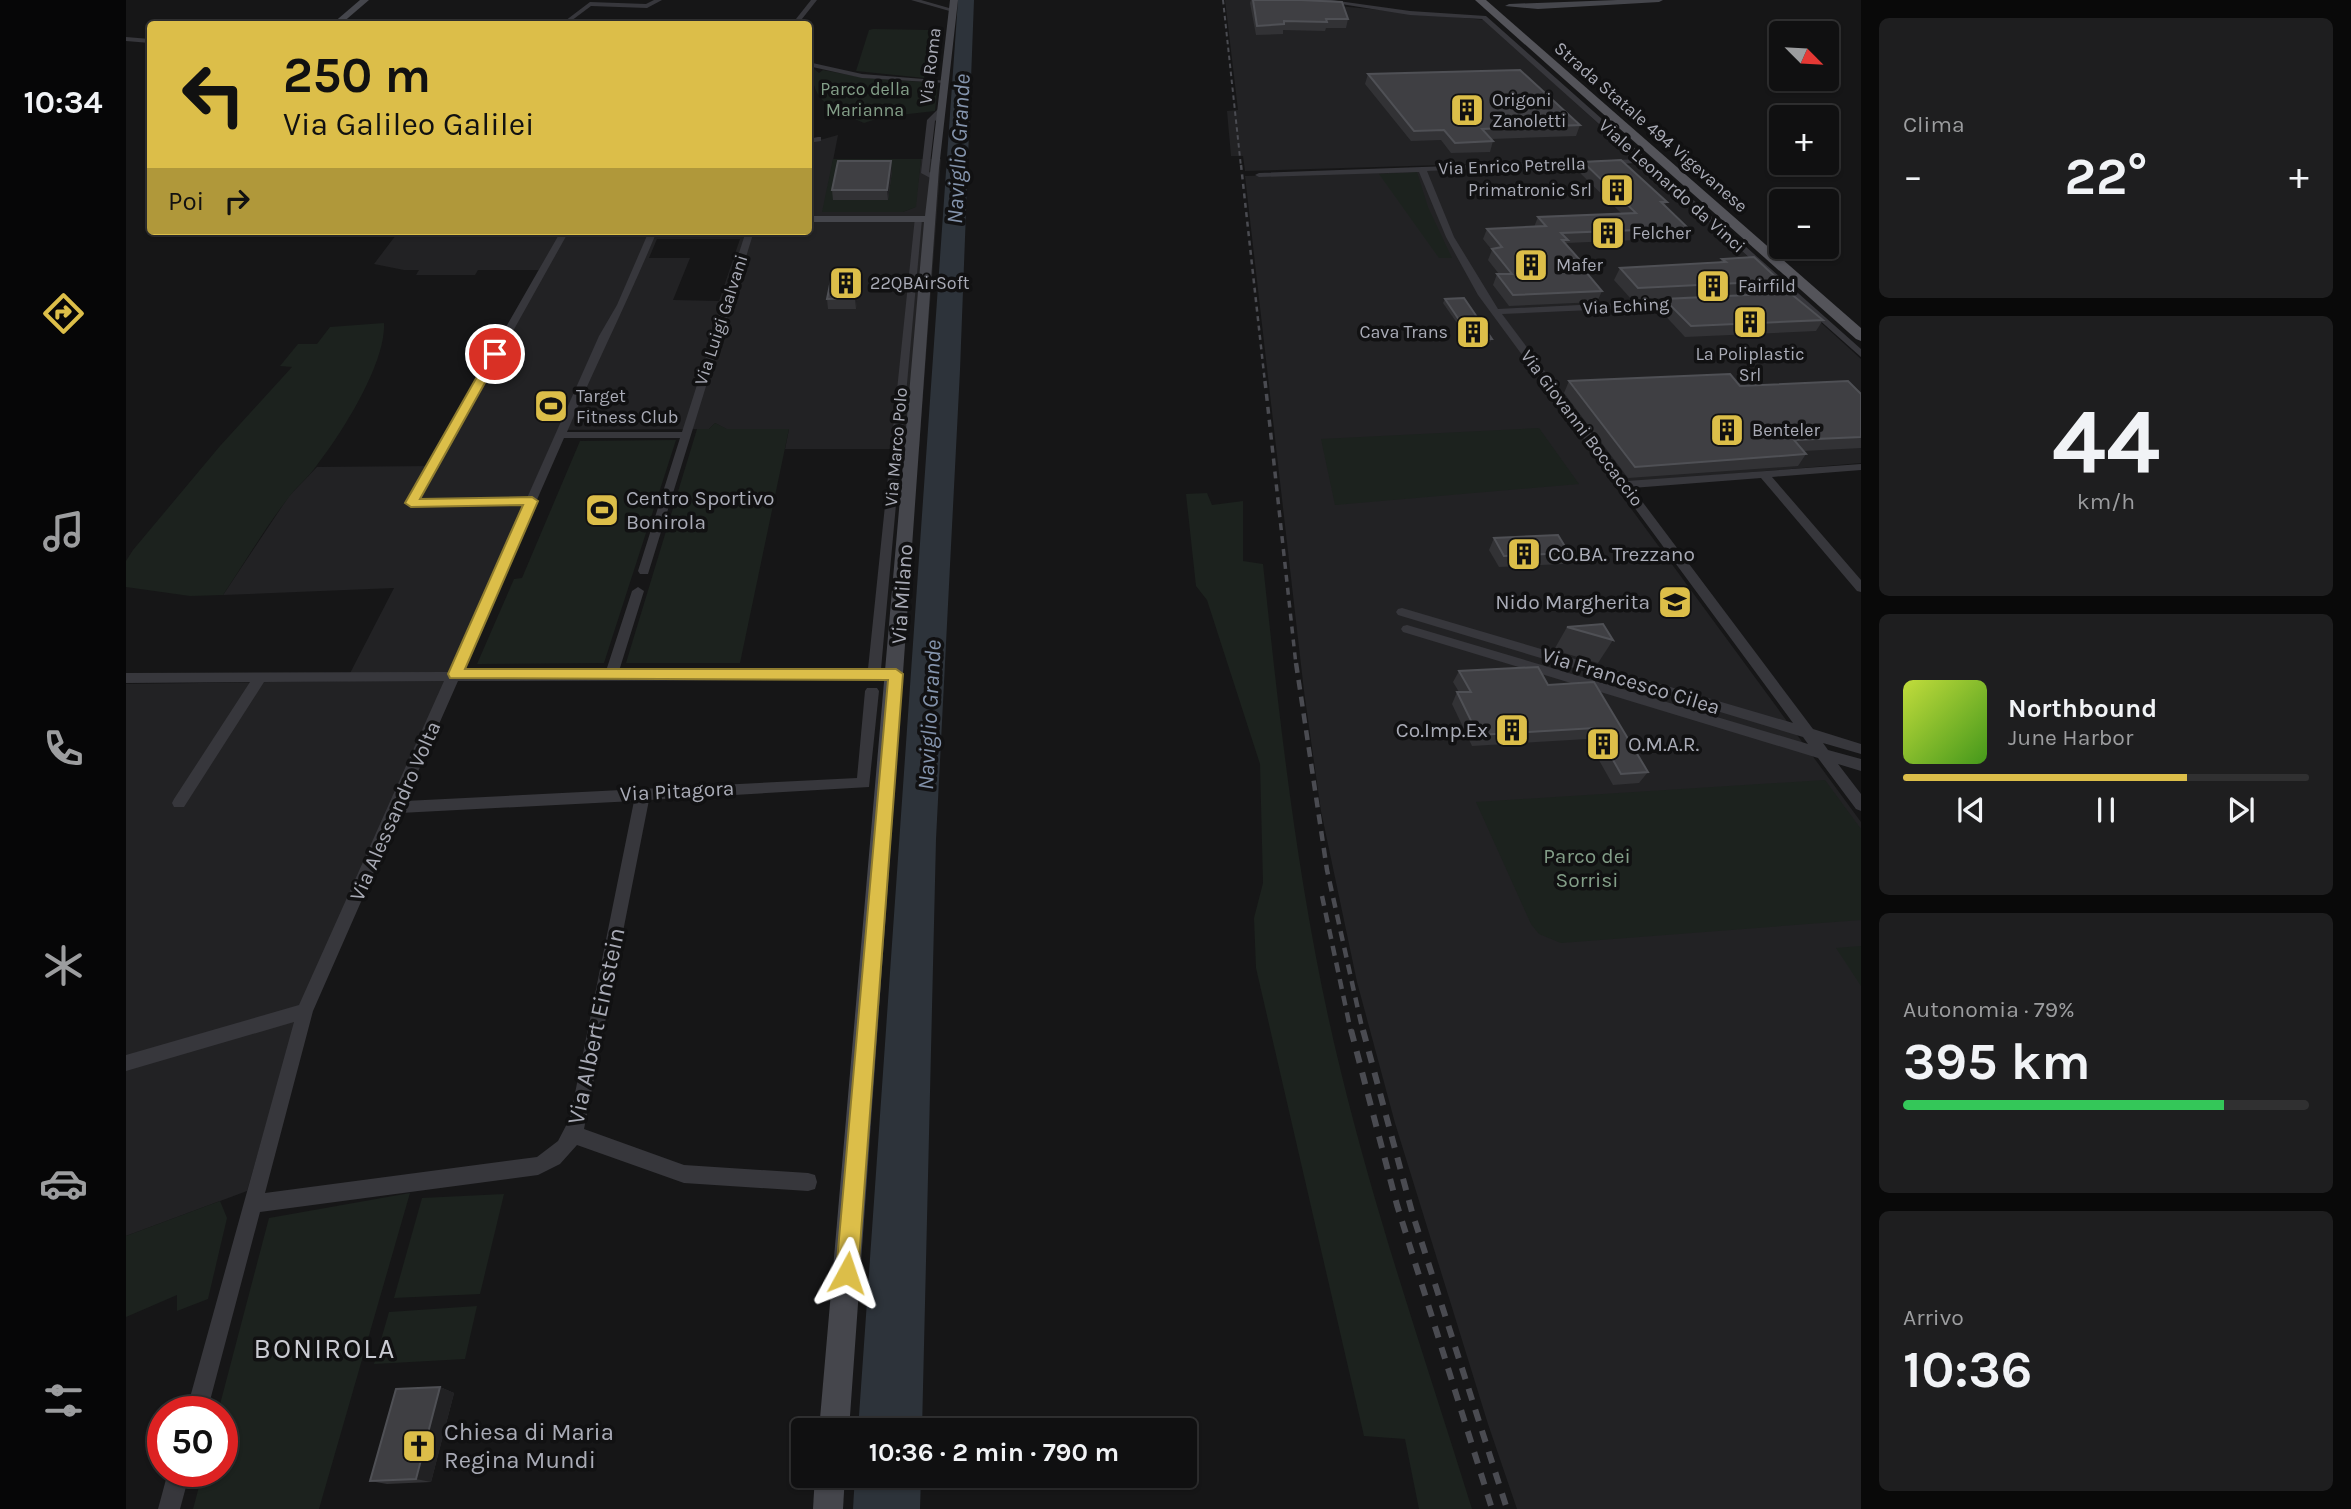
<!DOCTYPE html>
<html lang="it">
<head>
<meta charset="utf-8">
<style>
	body { margin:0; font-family:Karla,sans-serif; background:#1e1e1f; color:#f1f3f6; height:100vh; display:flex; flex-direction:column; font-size:26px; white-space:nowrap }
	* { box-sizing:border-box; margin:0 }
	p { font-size:23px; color:#9c9d9f }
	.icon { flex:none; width:38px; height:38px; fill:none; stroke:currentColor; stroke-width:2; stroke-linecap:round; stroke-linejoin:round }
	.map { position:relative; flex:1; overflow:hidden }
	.side { display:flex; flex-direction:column; gap:18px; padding:18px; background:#090909; width:490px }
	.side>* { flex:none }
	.guide { position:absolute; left:21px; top:21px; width:665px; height:214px; border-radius:7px; box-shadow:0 2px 5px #0004,0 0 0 2px #303031; background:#dcbe49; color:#111; overflow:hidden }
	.needle { width:46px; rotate:114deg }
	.fabs { position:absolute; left:1643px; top:21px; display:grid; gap:14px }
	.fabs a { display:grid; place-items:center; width:70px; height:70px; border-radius:7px; background:#101011; box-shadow:0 2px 5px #0004,0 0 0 2px #303031; font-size:35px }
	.speed { position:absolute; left:21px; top:1396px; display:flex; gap:14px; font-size:35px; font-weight:700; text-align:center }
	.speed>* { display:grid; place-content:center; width:91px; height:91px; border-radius:50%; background:#101011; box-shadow:0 2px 5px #0004,0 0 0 2px #303031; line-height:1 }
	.speed .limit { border:10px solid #d22; background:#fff; color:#111 }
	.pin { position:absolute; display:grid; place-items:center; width:60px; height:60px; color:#fff; margin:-30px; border:4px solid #fff; border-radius:50%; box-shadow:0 2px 7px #0007 }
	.me { position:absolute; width:77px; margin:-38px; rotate:5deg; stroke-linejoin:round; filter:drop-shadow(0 0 5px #0008) }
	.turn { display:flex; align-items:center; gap:24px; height:147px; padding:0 21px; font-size:32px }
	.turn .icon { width:91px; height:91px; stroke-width:2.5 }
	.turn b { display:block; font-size:49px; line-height:60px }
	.then { display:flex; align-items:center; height:66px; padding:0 21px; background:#0003; gap:14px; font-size:26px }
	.big { font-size:52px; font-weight:700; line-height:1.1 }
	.side .widget { flex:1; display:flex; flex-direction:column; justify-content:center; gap:10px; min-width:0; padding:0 24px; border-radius:10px; background:#1e1e1f }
	.side .dial { align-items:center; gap:0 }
	.dial b { font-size:91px; line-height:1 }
	.song { display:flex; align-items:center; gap:21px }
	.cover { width:84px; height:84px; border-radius:10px; background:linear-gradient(135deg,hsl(70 70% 55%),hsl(100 70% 35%)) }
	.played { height:7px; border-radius:4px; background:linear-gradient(90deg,#dcbe49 70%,#303031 70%) }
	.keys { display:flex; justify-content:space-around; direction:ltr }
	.heat { display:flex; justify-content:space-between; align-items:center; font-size:38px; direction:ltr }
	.charge { height:10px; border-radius:5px; background:linear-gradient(90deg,#34c759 79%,#303031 0) }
	.trip { position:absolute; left:665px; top:1418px; width:406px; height:70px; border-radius:7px; background:#101011; box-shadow:0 2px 5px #0004,0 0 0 2px #303031; font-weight:700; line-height:70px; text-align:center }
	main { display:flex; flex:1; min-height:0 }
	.menu { display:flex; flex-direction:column; width:126px; justify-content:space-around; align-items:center; background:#060607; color:#9c9d9f }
	.menu .icon { width:49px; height:49px }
	.menu .on { color:#dcbe49 }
	.menu b { font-size:32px; color:#f1f3f6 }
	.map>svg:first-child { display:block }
	.built { fill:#222224; fill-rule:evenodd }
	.green { fill:#1c221e }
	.water { fill:#2d333a }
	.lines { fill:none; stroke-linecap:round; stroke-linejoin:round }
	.street { fill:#37373c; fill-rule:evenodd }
	.secondary { fill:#45464c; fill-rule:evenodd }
	.primary { fill:#54545a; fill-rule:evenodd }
	.rail-far4 { stroke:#4a4b51; stroke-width:2; stroke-dasharray:4.5 3.5; stroke-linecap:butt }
	.rail-far3 { stroke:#4a4b51; stroke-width:2.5; stroke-dasharray:5 4.5; stroke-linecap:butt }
	.rail-far2 { stroke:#4a4b51; stroke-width:3.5; stroke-dasharray:7 6; stroke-linecap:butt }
	.rail-far1 { stroke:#4a4b51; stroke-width:4.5; stroke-dasharray:10 7; stroke-linecap:butt }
	.rail { stroke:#4a4b51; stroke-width:6; stroke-dasharray:12 10; stroke-linecap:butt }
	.wall { fill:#323235 }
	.shaded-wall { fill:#212123 }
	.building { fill:#3f3f43; stroke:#4f5055; stroke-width:2 }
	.route { fill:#dcbe49; stroke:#8f7c2f; stroke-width:2 }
	.labels { text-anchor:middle; stroke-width:7; stroke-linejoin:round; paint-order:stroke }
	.far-street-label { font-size:18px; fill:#a9abb6; stroke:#111112 }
	.far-park-label { font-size:18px; fill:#839e88; stroke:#111112 }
	.far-poi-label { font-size:18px; fill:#a9abb6; stroke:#111112; text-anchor:start }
	.poi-label { font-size:21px; fill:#a9abb6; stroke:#111112; text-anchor:start }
	.street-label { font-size:21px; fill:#a9abb6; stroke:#111112 }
	.park-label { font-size:21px; fill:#839e88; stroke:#111112 }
	.water-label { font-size:23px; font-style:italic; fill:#8494ad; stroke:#111112 }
	.near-street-label { font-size:24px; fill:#a9abb6; stroke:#111112 }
	.near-poi-label { font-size:24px; fill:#a9abb6; stroke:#111112; text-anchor:start }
	.near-quarter-label { font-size:28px; letter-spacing:2px; fill:#cacbd2; stroke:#111112 }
</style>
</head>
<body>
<main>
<nav class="menu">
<b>10:34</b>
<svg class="icon on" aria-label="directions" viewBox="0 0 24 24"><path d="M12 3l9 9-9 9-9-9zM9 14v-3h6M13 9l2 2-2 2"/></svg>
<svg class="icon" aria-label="music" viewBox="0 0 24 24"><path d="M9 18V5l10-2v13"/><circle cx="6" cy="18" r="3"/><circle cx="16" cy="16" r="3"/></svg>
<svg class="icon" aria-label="phone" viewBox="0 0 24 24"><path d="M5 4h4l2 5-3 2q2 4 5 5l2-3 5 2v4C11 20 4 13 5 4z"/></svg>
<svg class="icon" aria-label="climate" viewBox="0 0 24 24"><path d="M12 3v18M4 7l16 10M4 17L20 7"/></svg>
<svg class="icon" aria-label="car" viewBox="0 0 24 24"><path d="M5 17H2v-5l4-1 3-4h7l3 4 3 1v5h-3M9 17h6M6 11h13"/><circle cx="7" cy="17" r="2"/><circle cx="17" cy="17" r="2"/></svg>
<svg class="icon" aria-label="filters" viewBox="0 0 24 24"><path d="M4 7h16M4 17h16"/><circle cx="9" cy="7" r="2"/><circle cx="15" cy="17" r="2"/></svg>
</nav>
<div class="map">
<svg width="1735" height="1509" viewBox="0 0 1735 1509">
	<rect width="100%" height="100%" fill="#161617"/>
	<g class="built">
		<polygon points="1099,0 1150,0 1359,20 1511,159 1119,171 1117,156 1105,156 1101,111 1112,110"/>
		<path d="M712,135l-15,77h79l13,-5 6,-48h20l-22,290h-134l4,-20h-63l-11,-6 -6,6 -151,1 -258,577 -53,184 -121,45v-552l220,-3 48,-93 -171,7 66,-99 28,-29 118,-1 109,-196h-66l-3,5h-59l3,-5h-15l-30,-6 25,-33h409l1,-88zM531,239h83l-21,62 -46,-1 17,-42h-41z"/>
		<polygon points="1513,164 1522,166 1735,359 1735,463 1487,484 1735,822 1735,1509 1391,1509 1362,1424 1269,1123 1231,982 1195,811 1178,691 1119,176"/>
	</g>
	<g class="green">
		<polygon points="747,29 804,30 798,78 730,71 743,30"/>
		<path d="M688,69l5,4 4,-3 42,8 73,5 -3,28 -53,6 -18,6c-24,-10 -57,-22 -50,-54z"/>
		<polygon points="707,159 795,159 790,207 777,212 696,212"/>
		<polygon points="1291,172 1302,207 1326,258 1313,258 1253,174"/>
		<path d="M258,323c2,40 -42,110 -67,142 -8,12 -20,21 -28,32 -24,31 -44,65 -66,98l-33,1 -64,-9v-26l7,-11 87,-104 72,-79 -12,-1 18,-22h19l13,-17z"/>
		<polygon points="589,423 601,429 663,429 614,663 500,663 571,429 583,429"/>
		<polygon points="1413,428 1453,484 1209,505 1195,439"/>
		<polygon points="550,440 478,663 351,664 388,579 396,578 454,441"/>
		<path d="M1081,493l5,12 31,-4v60l20,3c18,171 37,342 78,508 36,148 86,292 131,437h-53l-14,-70 -41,-3 -108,-468 -2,-50 9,-35 -3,-119 -53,-164 -11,-14 -10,-92z"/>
		<polygon points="1699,780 1735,829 1735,920 1435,943 1413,934 1405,924 1350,802"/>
		<polygon points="1735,946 1735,986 1710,948"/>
		<polygon points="284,1193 193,1509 67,1509 77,1472 96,1472 96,1412 92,1412 143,1218"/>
		<polygon points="378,1194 354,1294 268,1298 296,1198"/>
		<polygon points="94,1201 101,1218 82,1299 51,1311 51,1295 0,1317 0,1236"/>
		<polygon points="351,1306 339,1359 248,1364 263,1312"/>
	</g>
	<g class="water">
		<polygon points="832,0 848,0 834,370 810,839 796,1430 732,1430"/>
		<polygon points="729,1475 795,1475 794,1509 727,1509"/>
	</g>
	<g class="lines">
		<g class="street">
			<polygon points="528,0 536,0 521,8 465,6 441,24 435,24 464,2 520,4"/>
			<polygon points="685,0 691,0 672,24 666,24"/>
			<polygon points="785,0 795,0 830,10 827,12"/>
			<polygon points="1190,0 1205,0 1284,11 1360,16 1735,349 1735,357 1517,163 1301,171 1328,237 1372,309 1555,300 1560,303 1555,306 1376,314 1501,481 1735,464 1735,470 1646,477 1735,580 1735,592 1731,591 1635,478 1506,488 1687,729 1735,744 1735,754 1697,743 1702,750 1735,759 1735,771 1712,764 1735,794 1735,811 1730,809 1692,758 1277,632 1275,629 1277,626 1281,625 1682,744 1677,737 1272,615 1270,612 1272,609 1276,608 1667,723 1352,295 1320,237 1293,172 1133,177 1129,175 1133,173 1512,159 1356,19 1284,15"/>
			<polygon points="222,19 225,21 222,24 216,24"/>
			<polygon points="0,37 24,39 24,43 0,41"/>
			<polygon points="682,62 736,74 822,81 819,83 736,78 682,66"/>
			<polygon points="812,109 819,111 809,121 803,172 812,178 808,180 795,173 801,120"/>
			<polygon points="692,137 695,137 695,141 682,143 682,139"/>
			<path d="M789,217l7,2 -41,450 20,2 2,3 -2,3 -27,3 -416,1 -53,120 452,-23 8,-87 2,-3h10l2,3 -10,96 -220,13 -65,329 100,36 124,8 7,2 2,7 -2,7 -7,2 -124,-8 -107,-38 -17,19 -22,11 -278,37 -53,200h-21l108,-390 -168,49v-16l173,-50 145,-324 -180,1 -80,125h-10l-2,-4 2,-4 76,-117 -124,1v-10l323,-1 75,-167 -113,2 -6,-4 156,-272h8l-150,268 108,-1 72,-162 18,-31 32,-74h8c-28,68 -61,133 -90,201h115l64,-201h8l-106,343h-8l-2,-3 42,-133h-116l-102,233h144l26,-80 6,-4 6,4 -25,80 249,-2zM508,801l-64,317 -12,23 -21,16 -272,36 48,-182 87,-198z"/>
			<polygon points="42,1472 64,1472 54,1509 32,1509"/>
		</g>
		<g class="secondary">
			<polygon points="234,0 243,0 215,24 206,24"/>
			<polygon points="824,0 832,0 813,168 723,1430 693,1430 798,222 682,222 682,216 799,216"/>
			<polygon points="1491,0 1537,0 1533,2 1412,9 1379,6 1383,4"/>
			<polygon points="689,1475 719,1475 717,1509 687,1509"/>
		</g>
		<polygon class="primary" points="1349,0 1360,0 1735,328 1735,341 1730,339"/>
		<polyline class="rail-far4" points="1097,0 1115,167"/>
		<polyline class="rail-far3" points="1115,165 1139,383"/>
		<polyline class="rail-far2" points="1139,381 1170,665"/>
		<g class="rail-far1">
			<polyline points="1170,663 1201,870 1237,1032"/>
			<polyline points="1196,896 1225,1032"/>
		</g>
		<g class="rail">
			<polyline points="1225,1030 1271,1205 1366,1509"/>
			<polyline points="1237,1030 1286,1212 1381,1509"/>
		</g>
	</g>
	<g class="wall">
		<polygon points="1125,0 1175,0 1222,19 1220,28 1200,28 1199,31 1157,30 1157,34 1130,35 1124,3"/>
		<polygon points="1242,74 1454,125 1450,136 1365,139 1367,141 1364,152 1325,153 1315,140 1285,141 1239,84"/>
		<polygon points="1457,162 1540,202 1539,206 1562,228 1557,238 1440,243 1453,259 1452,263 1476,291 1471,302 1383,306 1367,285 1371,274 1373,274 1362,260 1366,250 1357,239 1361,229 1408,227 1412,217 1495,213 1453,172"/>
		<polygon points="766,171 762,200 707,200 706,190"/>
		<polygon points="1596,259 1654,281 1647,293 1506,300 1488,280 1494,268 1594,262"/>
		<polygon points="734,280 730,309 702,309 701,299"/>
		<polygon points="1319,299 1366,339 1364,342 1345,343 1317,303"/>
		<polygon points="1538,299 1697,320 1690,331 1559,337 1533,309"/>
		<polygon points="1443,381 1614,386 1735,394 1735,448 1677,451 1680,454 1672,466 1502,478 1438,393"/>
		<polygon points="1368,538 1443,553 1437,564 1373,567 1363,550"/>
		<polygon points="1441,627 1487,640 1472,663 1428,650"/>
		<polygon points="1333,671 1422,685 1522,772 1513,783 1487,785 1461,739 1346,746 1326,704 1331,692 1333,692 1327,682"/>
		<polygon points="314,1387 328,1393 305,1482 261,1484 244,1481"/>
	</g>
	<g class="shaded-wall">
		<polygon points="765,161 766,171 762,200 761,190"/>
		<polygon points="733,270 734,280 730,309 729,298"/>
		<polygon points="314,1387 328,1393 305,1482 290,1479"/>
	</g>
	<g class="building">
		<polygon points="1127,0 1175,0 1216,2 1222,19 1200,19 1201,22 1158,21 1158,24 1131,26"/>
		<polygon points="1394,70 1454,125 1356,129 1367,141 1329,143 1318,130 1288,131 1242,74"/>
		<polygon points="1495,160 1541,202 1535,202 1562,228 1435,233 1442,240 1436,240 1453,259 1449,259 1476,291 1387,295 1371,274 1386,274 1366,249 1376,247 1361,229 1420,226 1412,217 1510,213 1457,162"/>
		<polygon points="712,161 765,161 761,190 706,190"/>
		<polygon points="1628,257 1654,281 1512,288 1494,268 1600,262 1596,259"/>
		<polygon points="707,270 733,270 729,298 701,299"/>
		<polygon points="1664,293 1697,320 1565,326 1538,299"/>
		<polygon points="1338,298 1366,339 1346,339 1319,299"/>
		<polygon points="1604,374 1614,386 1722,381 1735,394 1735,437 1668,440 1680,454 1509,467 1443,381"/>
		<polygon points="1432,535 1443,553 1378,556 1368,538"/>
		<polygon points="1477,624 1487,640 1441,627"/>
		<polygon points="1412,667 1422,685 1468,682 1522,772 1495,774 1469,728 1352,735 1331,692 1345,692 1333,671"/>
		<polygon points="314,1387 290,1479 244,1481 270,1389"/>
	</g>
	<polygon class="route" points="369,350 375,354 294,499 406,497 412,501 339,669 770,669 777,674 732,1273 729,1281 721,1285 713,1281 710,1273 762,680 324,678 322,674 397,505 285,507 279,503 364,354"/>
	<defs>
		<g id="building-square" transform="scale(1.75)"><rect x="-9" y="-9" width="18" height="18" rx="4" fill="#dcbe49" stroke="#111112"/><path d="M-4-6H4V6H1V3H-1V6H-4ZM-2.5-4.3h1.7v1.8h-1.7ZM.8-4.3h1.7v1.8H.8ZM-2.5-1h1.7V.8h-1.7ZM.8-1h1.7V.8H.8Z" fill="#111"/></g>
		<g id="stadium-square" transform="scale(1.75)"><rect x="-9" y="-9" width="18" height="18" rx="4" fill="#dcbe49" stroke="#111112"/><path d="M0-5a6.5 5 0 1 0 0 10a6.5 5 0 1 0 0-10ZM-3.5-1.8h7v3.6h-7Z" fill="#111"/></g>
		<g id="school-square" transform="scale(1.75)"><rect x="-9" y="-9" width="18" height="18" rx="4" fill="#dcbe49" stroke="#111112"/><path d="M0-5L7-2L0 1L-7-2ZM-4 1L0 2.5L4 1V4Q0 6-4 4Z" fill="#111"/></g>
		<g id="church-square" transform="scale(1.75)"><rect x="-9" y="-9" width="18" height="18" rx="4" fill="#dcbe49" stroke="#111112"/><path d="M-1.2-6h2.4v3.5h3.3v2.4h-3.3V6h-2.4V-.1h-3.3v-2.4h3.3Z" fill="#111"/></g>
	</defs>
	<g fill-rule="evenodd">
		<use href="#building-square" x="1341" y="110"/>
		<use href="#building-square" x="1491" y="190"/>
		<use href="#building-square" x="1482" y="233"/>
		<use href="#building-square" x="1405" y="265"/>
		<use href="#building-square" x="720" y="283"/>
		<use href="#building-square" x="1587" y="286"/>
		<use href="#building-square" x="1624" y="322"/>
		<use href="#building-square" x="1347" y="332"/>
		<use href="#stadium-square" x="425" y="406"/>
		<use href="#building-square" x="1601" y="430"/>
		<use href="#stadium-square" x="476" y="510"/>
		<use href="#building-square" x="1398" y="554"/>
		<use href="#school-square" x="1549" y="602"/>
		<use href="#building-square" x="1386" y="730"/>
		<use href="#building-square" x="1477" y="744"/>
		<use href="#church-square" x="293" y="1446"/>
	</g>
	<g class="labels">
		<g class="far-street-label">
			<text transform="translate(804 66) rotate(-83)" y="6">Via Roma</text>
			<text transform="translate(1525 127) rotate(41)" y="6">Strada Statale 494 Vigevanese</text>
			<text transform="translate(1386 166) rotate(-2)" y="6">Via Enrico Petrella</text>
			<text transform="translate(1546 186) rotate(42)" y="6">Viale Leonardo da Vinci</text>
			<text transform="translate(1500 306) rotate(-3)" y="6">Via Eching</text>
			<text transform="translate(595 320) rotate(-72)" y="6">Via Luigi Galvani</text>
			<text transform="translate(1456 428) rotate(53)" y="6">Via Giovanni Boccaccio</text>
			<text transform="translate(770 447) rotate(-85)" y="6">Via Marco Polo</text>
		</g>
		<g class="far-park-label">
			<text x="739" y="95">Parco della<tspan x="739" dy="21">Marianna</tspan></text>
		</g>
		<g class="far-poi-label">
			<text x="1366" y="106">Origoni<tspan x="1366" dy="21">Zanoletti</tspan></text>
			<text x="1466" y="196" text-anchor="end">Primatronic Srl</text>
			<text x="1506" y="239">Felcher</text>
			<text x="1430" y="271">Mafer</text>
			<text x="744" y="289">22QBAirSoft</text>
			<text x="1612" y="292">Fairfild</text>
			<text x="1322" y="338" text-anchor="end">Cava Trans</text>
			<text x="1624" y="360" text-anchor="middle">La Poliplastic<tspan x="1624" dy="21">Srl</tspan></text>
			<text x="450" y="402">Target<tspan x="450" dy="21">Fitness Club</tspan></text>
			<text x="1626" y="436">Benteler</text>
		</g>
		<g class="poi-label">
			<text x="500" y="505">Centro Sportivo<tspan x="500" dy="24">Bonirola</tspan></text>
			<text x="1422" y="561">CO.BA. Trezzano</text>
			<text x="1524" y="609" text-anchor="end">Nido Margherita</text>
			<text x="1362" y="737" text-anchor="end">Co.Imp.Ex</text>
			<text x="1502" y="751">O.M.A.R.</text>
		</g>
		<g class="street-label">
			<text transform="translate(776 594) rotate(-86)" y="7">Via Milano</text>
			<text transform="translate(1505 681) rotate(17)" y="7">Via Francesco Cilea</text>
			<text transform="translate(551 791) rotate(-3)" y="7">Via Pitagora</text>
			<text transform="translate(269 811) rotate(-66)" y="7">Via Alessandro Volta</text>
		</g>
		<g class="park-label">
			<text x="1461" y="863">Parco dei<tspan x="1461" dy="24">Sorrisi</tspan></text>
		</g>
		<g class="water-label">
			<text transform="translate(832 149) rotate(-87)" y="8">Naviglio Grande</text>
			<text transform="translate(803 715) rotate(-87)" y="8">Naviglio Grande</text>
		</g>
		<g class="near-street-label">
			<text transform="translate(470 1026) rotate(-78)" y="8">Via Albert Einstein</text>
		</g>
		<g class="near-poi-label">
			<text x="318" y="1440">Chiesa di Maria<tspan x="318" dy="28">Regina Mundi</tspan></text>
		</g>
		<g class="near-quarter-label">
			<text x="199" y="1358">BONIROLA</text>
		</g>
	</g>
</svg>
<div class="fabs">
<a><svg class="needle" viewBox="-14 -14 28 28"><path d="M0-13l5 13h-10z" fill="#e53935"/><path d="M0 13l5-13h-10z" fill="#9c9d9f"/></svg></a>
<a>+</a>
<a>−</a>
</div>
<div class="speed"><div class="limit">50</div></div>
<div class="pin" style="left:369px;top:354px;background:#d93025"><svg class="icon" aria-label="arrive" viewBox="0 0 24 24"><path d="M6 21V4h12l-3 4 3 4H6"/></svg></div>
<svg class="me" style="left:721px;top:1273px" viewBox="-20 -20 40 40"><path d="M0-17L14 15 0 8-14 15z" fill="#dcbe49" stroke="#fff" stroke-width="4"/></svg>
<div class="trip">10:36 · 2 min · 790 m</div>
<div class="guide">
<div class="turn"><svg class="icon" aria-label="left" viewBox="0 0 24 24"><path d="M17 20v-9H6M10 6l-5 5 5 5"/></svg><div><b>250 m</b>Via Galileo Galilei</div></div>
<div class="then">Poi<svg class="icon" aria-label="right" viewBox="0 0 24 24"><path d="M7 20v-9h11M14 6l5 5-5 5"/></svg></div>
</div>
</div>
<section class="side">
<div class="widget"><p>Clima</p>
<div class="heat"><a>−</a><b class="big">22°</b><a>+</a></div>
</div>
<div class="widget dial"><b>44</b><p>km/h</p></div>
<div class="widget">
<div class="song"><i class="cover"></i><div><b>Northbound</b><p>June Harbor</p></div></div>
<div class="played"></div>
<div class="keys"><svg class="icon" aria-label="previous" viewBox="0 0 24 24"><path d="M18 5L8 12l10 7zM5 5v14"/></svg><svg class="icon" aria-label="pause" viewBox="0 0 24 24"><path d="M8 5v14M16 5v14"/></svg><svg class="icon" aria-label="next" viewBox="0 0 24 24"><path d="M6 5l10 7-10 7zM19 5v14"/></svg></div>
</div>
<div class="widget"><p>Autonomia · 79%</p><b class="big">395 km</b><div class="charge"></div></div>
<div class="widget"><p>Arrivo</p><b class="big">10:36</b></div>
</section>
</main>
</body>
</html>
